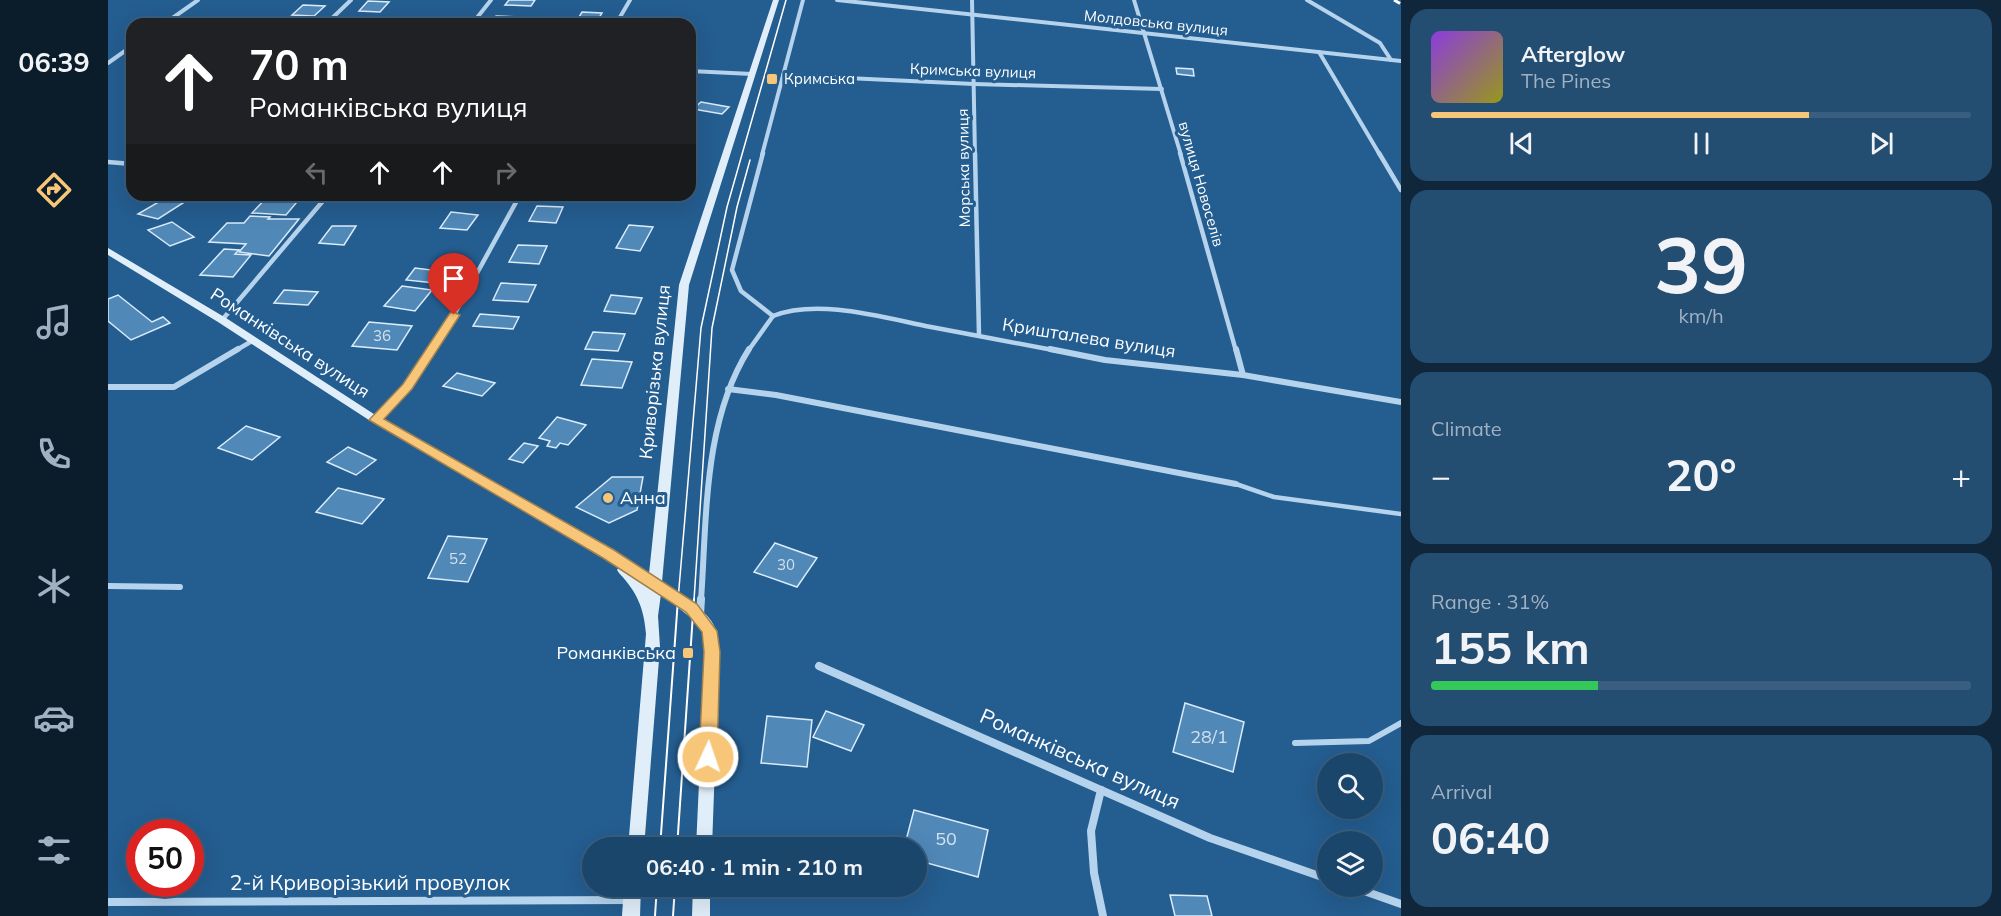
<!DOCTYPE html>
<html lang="en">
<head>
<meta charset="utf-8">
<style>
	body { margin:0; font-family:Mulish,sans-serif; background:#244d72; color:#f1f3f6; height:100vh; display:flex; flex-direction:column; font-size:22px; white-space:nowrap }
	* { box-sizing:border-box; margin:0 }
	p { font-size:20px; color:#a0b1c2 }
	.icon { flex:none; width:33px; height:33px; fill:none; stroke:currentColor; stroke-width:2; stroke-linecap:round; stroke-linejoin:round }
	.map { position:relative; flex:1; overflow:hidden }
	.sheet { display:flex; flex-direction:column; gap:9px; padding:9px; background:#0f263b; width:600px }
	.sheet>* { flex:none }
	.guide { position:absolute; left:18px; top:18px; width:570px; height:183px; border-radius:18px; box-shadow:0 6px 24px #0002,0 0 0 2px #395e7f; background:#202124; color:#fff; overflow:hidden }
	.buttons { position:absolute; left:1209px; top:753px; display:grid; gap:12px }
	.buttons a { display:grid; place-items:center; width:66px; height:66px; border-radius:50%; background:#1b466c; box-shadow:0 6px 24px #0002,0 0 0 2px #395e7f; font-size:30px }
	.speed { position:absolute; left:18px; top:819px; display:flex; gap:12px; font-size:30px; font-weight:700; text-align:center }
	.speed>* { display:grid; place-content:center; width:78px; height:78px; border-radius:50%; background:#1b466c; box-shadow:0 6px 24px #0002,0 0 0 2px #395e7f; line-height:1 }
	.speed .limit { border:9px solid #d22; background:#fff; color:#111 }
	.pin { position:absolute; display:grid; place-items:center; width:51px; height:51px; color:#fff; margin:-62px -26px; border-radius:50% 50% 50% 0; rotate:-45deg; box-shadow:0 0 6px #0007 }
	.pin .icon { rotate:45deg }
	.me { position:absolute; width:66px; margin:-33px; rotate:3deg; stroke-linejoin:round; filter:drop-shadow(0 0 4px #0008) }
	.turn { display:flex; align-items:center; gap:21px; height:126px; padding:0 24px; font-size:27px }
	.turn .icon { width:78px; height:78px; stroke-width:2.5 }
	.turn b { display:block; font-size:42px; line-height:51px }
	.lanes { display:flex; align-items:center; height:57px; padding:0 24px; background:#0003; justify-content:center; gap:30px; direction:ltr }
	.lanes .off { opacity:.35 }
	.big { font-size:45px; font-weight:700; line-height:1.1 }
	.sheet .widget { flex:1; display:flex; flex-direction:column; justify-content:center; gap:9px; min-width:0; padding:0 21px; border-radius:18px; background:#244d72 }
	.sheet .dial { align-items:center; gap:0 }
	.dial b { font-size:78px; line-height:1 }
	.song { display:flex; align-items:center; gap:18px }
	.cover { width:72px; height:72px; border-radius:9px; background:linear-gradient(135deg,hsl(270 70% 55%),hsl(60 70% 35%)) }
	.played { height:6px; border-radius:3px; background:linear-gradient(90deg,#f7c678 70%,#395e7f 70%) }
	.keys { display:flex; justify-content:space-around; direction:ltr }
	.heat { display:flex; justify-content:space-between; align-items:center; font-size:33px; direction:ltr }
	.charge { height:9px; border-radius:4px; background:linear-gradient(90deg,#34c759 31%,#395e7f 0) }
	.trip { position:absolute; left:474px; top:837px; width:345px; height:60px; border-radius:30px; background:#1b466c; box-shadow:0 6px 24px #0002,0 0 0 2px #395e7f; font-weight:700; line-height:60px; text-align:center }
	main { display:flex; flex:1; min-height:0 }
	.dock { display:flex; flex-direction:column; width:108px; justify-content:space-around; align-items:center; background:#0b1c2b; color:#a0b1c2 }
	.dock .icon { width:42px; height:42px }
	.dock .current { color:#f7c678 }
	.dock b { font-size:27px; color:#f1f3f6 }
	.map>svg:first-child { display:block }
	.building { fill:#5088b8; stroke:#daebf9; stroke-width:1.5 }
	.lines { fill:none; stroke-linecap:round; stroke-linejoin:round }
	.lane-far1 { stroke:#b5d3ec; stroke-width:4.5 }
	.lane { stroke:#b5d3ec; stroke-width:6 }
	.street-far3 { stroke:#b5d3ec; stroke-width:4 }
	.street-far2 { stroke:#b5d3ec; stroke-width:4.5 }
	.street-far1 { stroke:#b5d3ec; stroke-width:6 }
	.street { stroke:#b5d3ec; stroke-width:8 }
	.secondary { fill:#e0eef9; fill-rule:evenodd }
	.tram-far1 { stroke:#fff; stroke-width:1.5 }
	.tram { stroke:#fff; stroke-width:2 }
	.rail { stroke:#fff; stroke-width:3; stroke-dasharray:7 3; stroke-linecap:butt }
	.route { fill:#f7c678; stroke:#a1814e; stroke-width:1.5 }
	.poi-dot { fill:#f7c678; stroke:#245d90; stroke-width:2 }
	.labels { text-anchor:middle; stroke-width:6; stroke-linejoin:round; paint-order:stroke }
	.far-street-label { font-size:15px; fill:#fff; stroke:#245d90 }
	.far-poi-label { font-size:15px; fill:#fff; stroke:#245d90; text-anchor:start }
	.number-label { font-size:15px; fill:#d3e1ed }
	.street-label { font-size:18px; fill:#fff; stroke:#245d90 }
	.poi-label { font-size:18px; fill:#fff; stroke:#245d90; text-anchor:start }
	.near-number-label { font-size:18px; fill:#d3e1ed }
	.near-street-label { font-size:21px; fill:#fff; stroke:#245d90 }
</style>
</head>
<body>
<main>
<nav class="dock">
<b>06:39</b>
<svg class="icon current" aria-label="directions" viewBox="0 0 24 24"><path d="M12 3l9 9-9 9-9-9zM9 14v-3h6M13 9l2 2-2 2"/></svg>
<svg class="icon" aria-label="music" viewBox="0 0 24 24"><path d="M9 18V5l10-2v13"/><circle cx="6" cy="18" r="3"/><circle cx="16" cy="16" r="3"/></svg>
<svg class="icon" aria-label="phone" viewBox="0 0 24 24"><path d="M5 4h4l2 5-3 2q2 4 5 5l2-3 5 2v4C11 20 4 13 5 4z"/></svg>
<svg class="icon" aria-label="climate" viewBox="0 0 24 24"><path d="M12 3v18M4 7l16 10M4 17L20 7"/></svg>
<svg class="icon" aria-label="car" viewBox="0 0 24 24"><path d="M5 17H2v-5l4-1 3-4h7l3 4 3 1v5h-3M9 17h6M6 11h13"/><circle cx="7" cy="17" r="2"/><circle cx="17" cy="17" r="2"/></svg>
<svg class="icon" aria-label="filters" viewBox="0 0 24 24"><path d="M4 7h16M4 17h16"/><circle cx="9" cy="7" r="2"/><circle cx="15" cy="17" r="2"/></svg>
</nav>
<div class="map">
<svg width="1293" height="916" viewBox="0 0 1293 916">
	<rect width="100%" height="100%" fill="#245d90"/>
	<g class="building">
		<polygon points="401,0 427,0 423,6 397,5"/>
		<polygon points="260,1 281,2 272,12 251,11"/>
		<polygon points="195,5 217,6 206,16 184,15"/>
		<polygon points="474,12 494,13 488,23 468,22"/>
		<polygon points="388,16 411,17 405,24 383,23"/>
		<polygon points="1068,68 1085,69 1086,76 1069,74"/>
		<polygon points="593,102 621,107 614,114 585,109"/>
		<polygon points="161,195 177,195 194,196 178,215 144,213"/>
		<polygon points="260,195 294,195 290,201 257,199"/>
		<polygon points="59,197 78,201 50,219 30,214"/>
		<polygon points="429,206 455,207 448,223 421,221"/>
		<polygon points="343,212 370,215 359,230 332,228"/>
		<polygon points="142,216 162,217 160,219 191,219 161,256 131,252 138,244 101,242 119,223 136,223"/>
		<polygon points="64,222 86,237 62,246 40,230"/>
		<polygon points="521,225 545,227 532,251 508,248"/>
		<polygon points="224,226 248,226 236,245 211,243"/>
		<polygon points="410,245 439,246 431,264 401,262"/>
		<polygon points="116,249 131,250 127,254 143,255 125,277 92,275"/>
		<polygon points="325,267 337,268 327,283 298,280 307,268 323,270"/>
		<polygon points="393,283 428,285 420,302 385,300"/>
		<polygon points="294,286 324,290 307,311 276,306"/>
		<polygon points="176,290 210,292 200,305 166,303"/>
		<polygon points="10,295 44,322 55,317 62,323 23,340 0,321 0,299"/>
		<polygon points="503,295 534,298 527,314 496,311"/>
		<polygon points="372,314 411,317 405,329 365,326"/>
		<polygon points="261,322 304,326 289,350 244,346"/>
		<polygon points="485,332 517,334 510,351 477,349"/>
		<polygon points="484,359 524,362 514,388 473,385"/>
		<polygon points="349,373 387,383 374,396 335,386"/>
		<polygon points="449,417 478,425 460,445 452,443 448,448 439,446 442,441 431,438"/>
		<polygon points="138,426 172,437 144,460 110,448"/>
		<polygon points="416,443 430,446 415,463 401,459"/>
		<polygon points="240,447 268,460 248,475 219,462"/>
		<polygon points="504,477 535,477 529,510 501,523 468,507"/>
		<polygon points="230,488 276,499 254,524 208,512"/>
		<polygon points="340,536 379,539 360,582 320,578"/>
		<polygon points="667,543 709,558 689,587 646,572"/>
		<polygon points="1077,703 1136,722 1125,772 1065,752"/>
		<polygon points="718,711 756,725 743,751 705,737"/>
		<polygon points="659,716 704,720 699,767 653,763"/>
		<polygon points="806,810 880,830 870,877 808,860 808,848 796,848"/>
		<polygon points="1062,895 1099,896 1104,916 1067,916"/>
	</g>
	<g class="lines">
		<polyline class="lane-far1" points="1128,484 1166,497 1293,514"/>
		<polyline class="lane" points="1187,743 1261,741 1293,723"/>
		<g class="street-far3">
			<polyline points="729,0 1293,61"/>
			<polyline points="864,0 867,155"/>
			<polyline points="1026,0 1073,155"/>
			<polyline points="1199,0 1272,43 1283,60"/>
			<polyline points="56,24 90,0"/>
			<polyline points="218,24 243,0"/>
			<polyline points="364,24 383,0"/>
			<polyline points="508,24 522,0"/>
			<polyline points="1211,52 1272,155"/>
			<polyline points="0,63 24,46"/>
			<polyline points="582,71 644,74"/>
			<polyline points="675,75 866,84 1054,89"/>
			<polyline points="654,155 695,0"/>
		</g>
		<g class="street-far2">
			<polyline points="655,153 624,270 633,291 665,316"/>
			<polyline points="867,153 871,335"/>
			<polyline points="1072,153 1128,351"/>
			<polyline points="1271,153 1293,190"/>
			<polyline points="0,162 24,164"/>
			<path d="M665,316c45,-18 112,2 158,11 42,8 85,16 127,24"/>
			<polyline points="114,320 220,195"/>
			<polyline points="127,351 144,341"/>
			<polyline points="323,351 346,315 412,195"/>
			<polyline points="640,351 665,316"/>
		</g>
		<g class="street-far1">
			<polyline points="942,349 997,360 1135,375 1293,402"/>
			<polyline points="1128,349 1135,375"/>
			<polyline points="0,387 66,387 130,349"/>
			<polyline points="620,389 668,395 1128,484"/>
			<polyline points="268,420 300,386 324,349"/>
			<polyline points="0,586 72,587"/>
			<path d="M593,600c6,-83 2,-178 48,-251"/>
		</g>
		<g class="street">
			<polyline points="592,615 593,599"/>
			<polyline points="711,666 1102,838 1220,879"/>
			<polyline points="993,790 983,831 986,873 995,916"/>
			<polyline points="1242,886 1293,904"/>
			<polyline points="0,902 521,900"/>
		</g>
		<g class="secondary">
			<path d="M665,0h6l-90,285 -27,297c17,10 50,30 55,51 2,6 2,13 2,19l-7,196h-16l9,-196 -2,-20 -8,-11 -34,-27 -3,22 2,31 -16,201h-16l18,-214c-2,-26 -9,-42 -27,-61l-2,-3 2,-3 -247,-145 -154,-100 -110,-67v-7l118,70 154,100 269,156 30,-289z"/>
			<polygon points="516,886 533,886 532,916 514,916"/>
			<polygon points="585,886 602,886 602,916 584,916"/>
		</g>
		<g class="tram-far1">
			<polyline points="570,600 593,328 619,207 678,0"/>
			<polyline points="586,600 604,328 629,207 642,160"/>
		</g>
		<g class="tram">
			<polyline points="552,848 570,599"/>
			<polyline points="569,848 586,599"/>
			<polyline points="547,916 549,886"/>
			<polyline points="565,916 567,886"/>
		</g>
		<polyline class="rail" points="1286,0 1293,4"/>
	</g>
	<polygon class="route" points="346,312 352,315 304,389 276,419 506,550 589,604 609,631 612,652 609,757 606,762 600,764 593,762 591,757 596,652 594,632 578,612 495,558 261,420 295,384 342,313"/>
	<g class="poi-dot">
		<rect x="658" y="73" width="12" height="12" rx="3"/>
		<circle cx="500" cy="498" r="6"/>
		<rect x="574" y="647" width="12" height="12" rx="3"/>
	</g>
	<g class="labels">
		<g class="far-street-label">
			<text transform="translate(1048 23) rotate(6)" y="5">Молдовська вулиця</text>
			<text transform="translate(865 71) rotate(2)" y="5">Кримська вулиця</text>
			<text transform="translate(856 168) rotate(-91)" y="5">Морська вулиця</text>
			<text transform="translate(1093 184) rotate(74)" y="5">вулиця Новоселів</text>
		</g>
		<g class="far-poi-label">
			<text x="676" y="84">Кримська</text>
		</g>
		<g class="number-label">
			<text x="274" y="341">36</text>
			<text x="350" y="564">52</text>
			<text x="678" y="570">30</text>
		</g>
		<g class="street-label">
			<text transform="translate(981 338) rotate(9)" y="6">Кришталева вулиця</text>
			<text transform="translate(182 343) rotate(33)" y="6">Романківська вулиця</text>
			<text transform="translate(547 372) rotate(-84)" y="6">Криворізька вулиця</text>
		</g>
		<g class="poi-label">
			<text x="512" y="504">Анна</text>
			<text x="568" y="659" text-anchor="end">Романківська</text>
		</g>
		<g class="near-number-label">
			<text x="1101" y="743">28/1</text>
			<text x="838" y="845">50</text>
		</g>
		<g class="near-street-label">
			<text transform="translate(972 759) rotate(24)" y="7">Романківська вулиця</text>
			<text x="262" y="890">2-й Криворізький провулок</text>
		</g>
	</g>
</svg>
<div class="buttons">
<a><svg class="icon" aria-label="search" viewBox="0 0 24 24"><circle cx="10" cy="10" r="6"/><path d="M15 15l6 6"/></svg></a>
<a><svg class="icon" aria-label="layers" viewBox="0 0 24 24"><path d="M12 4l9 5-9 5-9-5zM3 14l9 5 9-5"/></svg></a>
</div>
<div class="speed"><div class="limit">50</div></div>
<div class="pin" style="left:346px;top:315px;background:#d93025"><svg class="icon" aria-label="arrive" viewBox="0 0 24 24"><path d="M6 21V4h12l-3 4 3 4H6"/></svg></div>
<svg class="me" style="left:600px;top:757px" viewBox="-20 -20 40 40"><circle r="17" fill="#f7c678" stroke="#fff" stroke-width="3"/><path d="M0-11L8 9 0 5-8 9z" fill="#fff"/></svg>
<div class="trip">06:40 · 1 min · 210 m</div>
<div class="guide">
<div class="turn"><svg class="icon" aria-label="ahead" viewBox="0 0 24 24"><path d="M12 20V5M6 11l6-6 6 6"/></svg><div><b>70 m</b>Романківська вулиця</div></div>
<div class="lanes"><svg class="icon off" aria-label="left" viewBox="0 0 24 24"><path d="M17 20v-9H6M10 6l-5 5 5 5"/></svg><svg class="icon" aria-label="ahead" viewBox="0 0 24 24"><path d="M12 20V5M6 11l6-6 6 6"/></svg><svg class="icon" aria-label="ahead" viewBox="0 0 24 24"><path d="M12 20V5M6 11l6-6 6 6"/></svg><svg class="icon off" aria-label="right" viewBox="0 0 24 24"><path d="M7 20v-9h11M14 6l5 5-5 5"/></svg></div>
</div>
</div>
<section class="sheet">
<div class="widget">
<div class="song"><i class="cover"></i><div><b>Afterglow</b><p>The Pines</p></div></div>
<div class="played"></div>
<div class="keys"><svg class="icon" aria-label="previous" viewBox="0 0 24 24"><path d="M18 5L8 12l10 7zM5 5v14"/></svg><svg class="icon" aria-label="pause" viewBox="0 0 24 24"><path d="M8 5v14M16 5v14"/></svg><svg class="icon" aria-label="next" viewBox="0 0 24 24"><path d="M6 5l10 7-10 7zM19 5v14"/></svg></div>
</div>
<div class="widget dial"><b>39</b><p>km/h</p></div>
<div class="widget"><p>Climate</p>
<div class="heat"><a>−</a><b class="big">20°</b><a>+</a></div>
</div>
<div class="widget"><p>Range · 31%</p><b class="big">155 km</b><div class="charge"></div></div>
<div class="widget"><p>Arrival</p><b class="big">06:40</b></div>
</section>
</main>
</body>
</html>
